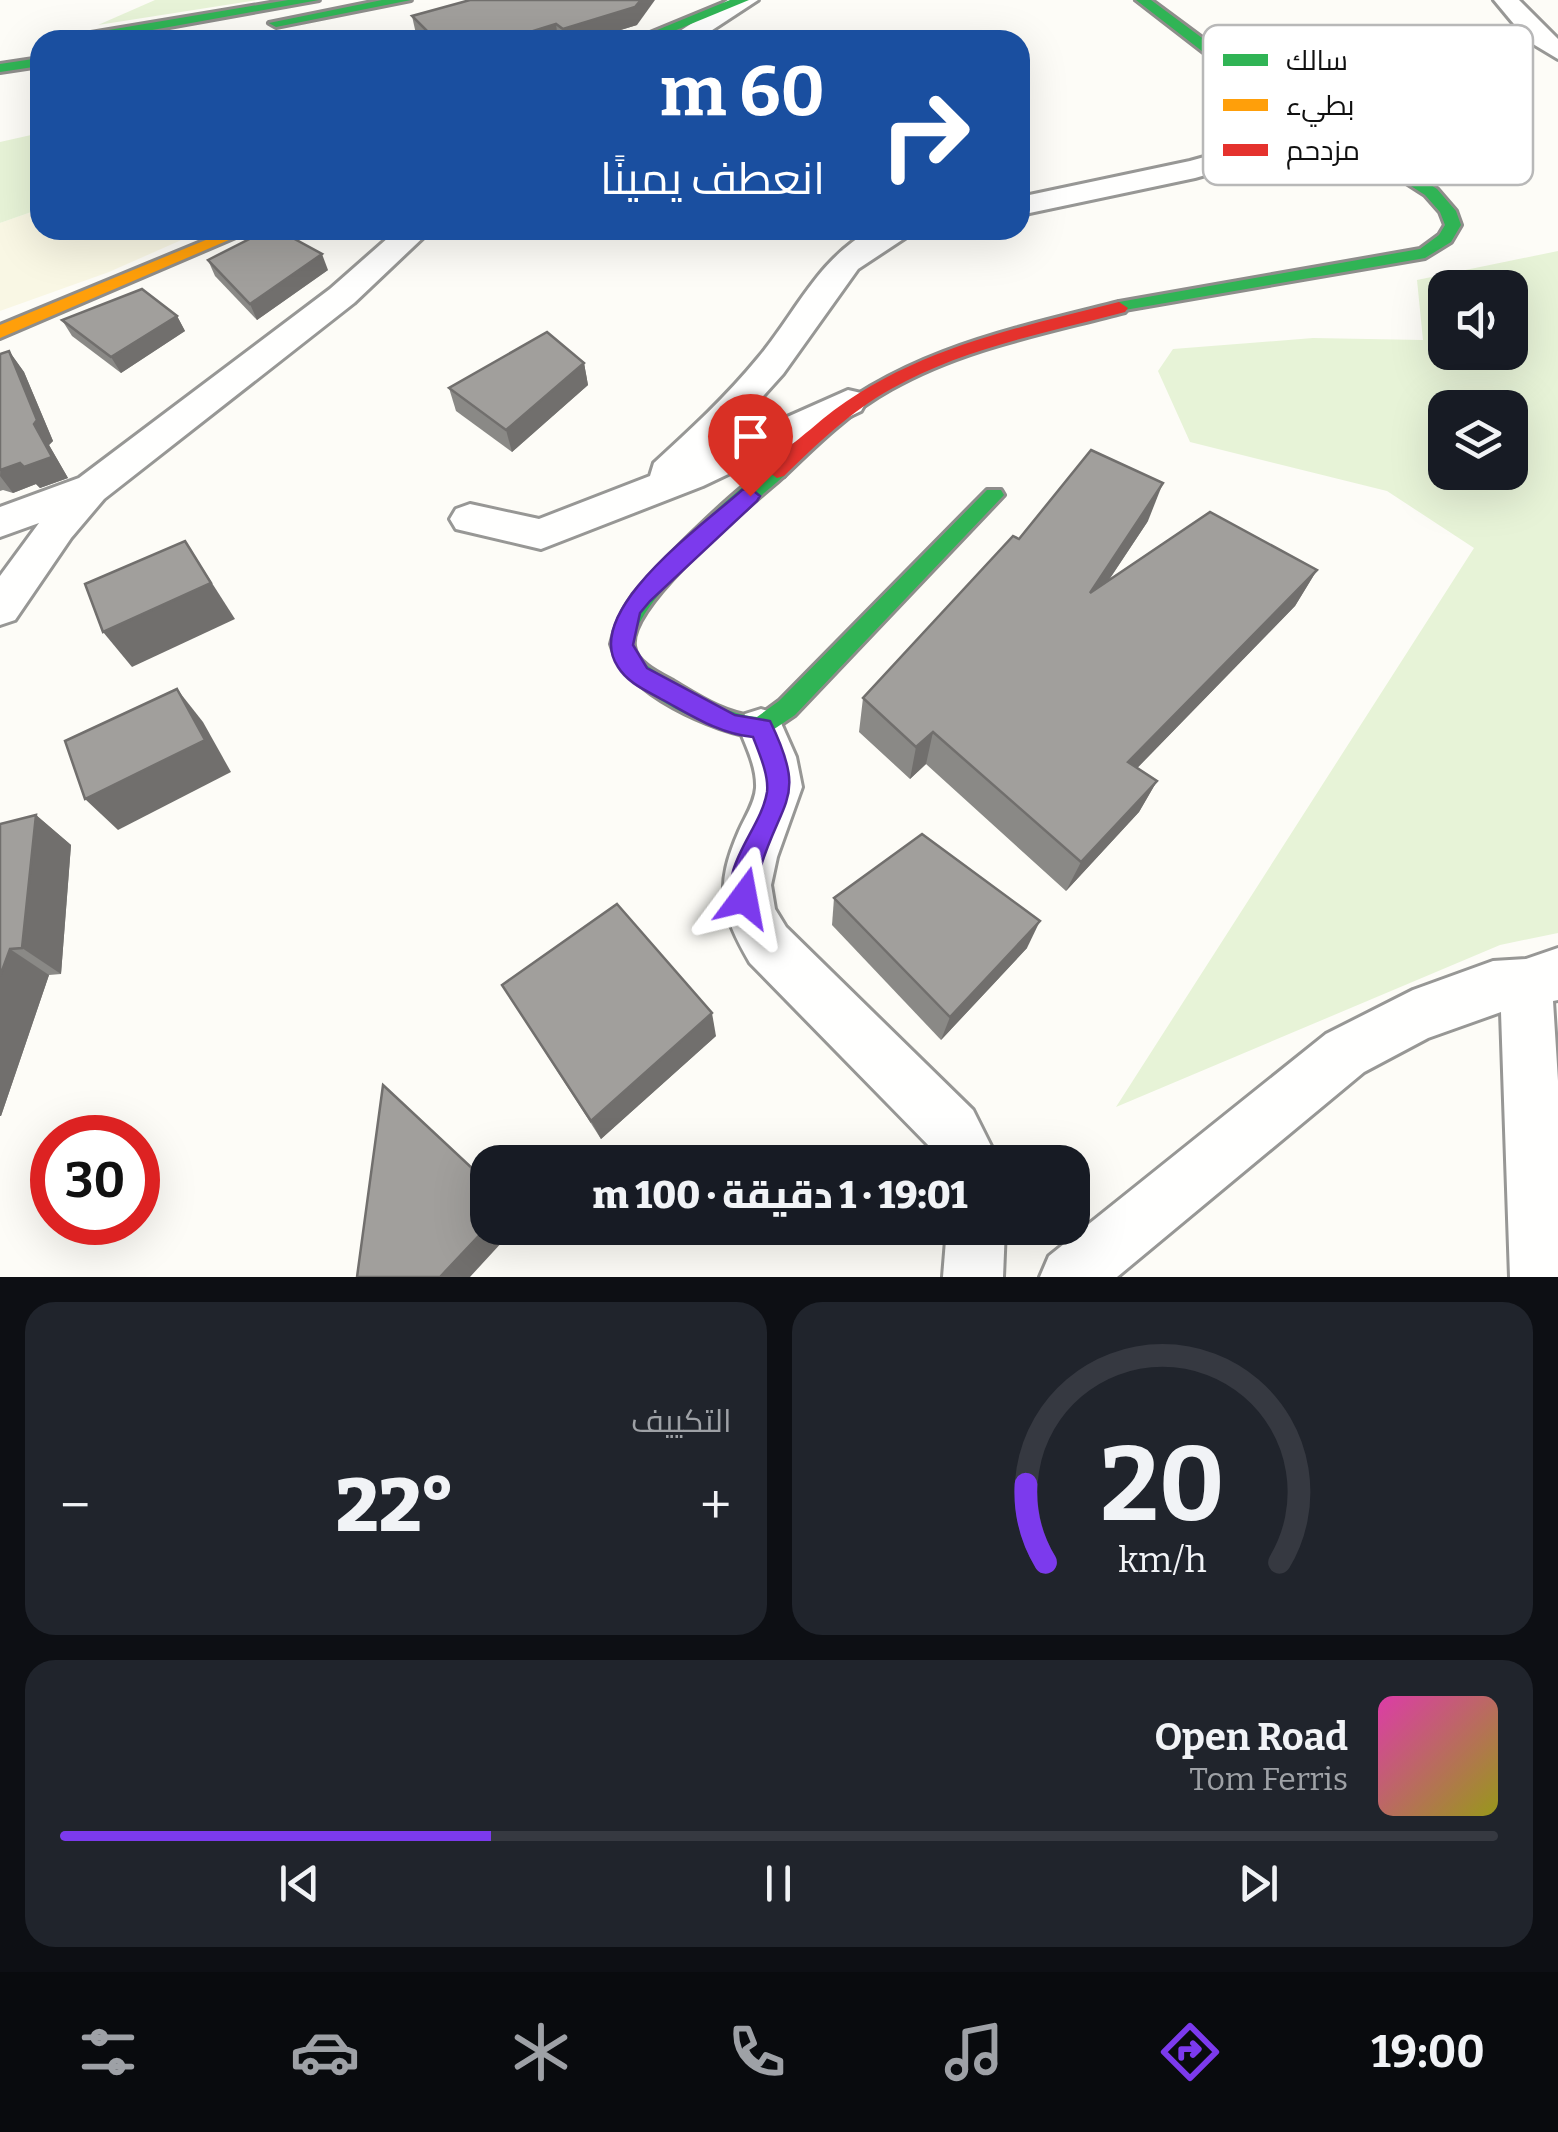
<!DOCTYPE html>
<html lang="ar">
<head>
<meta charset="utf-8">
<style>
	body { margin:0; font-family:Bitter,Cairo,serif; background:#20242c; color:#f1f3f6; direction:rtl; height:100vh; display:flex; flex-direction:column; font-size:38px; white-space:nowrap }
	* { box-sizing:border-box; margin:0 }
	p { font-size:32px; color:#9ea1a6 }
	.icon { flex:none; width:55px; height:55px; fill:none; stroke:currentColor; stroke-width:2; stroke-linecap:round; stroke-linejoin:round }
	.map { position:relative; height:1277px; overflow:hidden; direction:ltr }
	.side { display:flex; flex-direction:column; gap:25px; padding:25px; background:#0d0f14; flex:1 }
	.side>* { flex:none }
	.top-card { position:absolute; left:30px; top:30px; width:1000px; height:210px; border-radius:30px; box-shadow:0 10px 40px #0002; direction:rtl; background:#1a4fa0; color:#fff; overflow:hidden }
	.fabs { position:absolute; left:1428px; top:270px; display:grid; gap:20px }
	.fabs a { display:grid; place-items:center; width:100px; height:100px; border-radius:20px; background:#171b24; box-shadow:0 10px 40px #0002; font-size:50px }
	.speed { position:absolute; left:30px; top:1115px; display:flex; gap:20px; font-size:50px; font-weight:700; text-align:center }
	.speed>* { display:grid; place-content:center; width:130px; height:130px; border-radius:50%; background:#171b24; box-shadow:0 10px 40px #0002; line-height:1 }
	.speed .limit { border:15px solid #d22; background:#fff; color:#111 }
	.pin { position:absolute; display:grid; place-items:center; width:85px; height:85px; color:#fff; margin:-102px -42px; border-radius:50% 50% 50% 0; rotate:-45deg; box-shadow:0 0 10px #0007 }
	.pin .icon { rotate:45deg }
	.me { position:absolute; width:110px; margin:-55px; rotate:13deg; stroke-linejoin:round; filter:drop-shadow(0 0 8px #0008) }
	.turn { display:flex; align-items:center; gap:35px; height:210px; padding:0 40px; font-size:45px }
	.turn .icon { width:130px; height:130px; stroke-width:2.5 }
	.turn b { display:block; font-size:70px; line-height:85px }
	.big { font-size:75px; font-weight:800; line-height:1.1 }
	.side .widget { flex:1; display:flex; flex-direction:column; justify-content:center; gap:15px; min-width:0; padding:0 35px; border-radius:30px; background:#20242c }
	.side .dial { align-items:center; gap:0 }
	.dial svg { height:260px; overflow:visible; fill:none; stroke:#363941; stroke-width:7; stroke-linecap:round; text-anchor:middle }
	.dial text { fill:#f1f3f6; stroke:none }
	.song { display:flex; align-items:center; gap:30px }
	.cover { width:120px; height:120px; border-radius:15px; background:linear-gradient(135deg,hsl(320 70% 55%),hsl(60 70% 35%)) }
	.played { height:10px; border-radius:5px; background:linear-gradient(90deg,#7c3aed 30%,#363941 30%) }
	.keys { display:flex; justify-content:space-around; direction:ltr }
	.heat { display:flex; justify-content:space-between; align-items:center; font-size:55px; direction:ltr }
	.side .tiles { flex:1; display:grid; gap:25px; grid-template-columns:1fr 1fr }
	.widget:last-child { grid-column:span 2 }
	.trip { position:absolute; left:470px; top:1145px; width:620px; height:100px; border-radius:30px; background:#171b24; box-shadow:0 10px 40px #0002; font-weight:800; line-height:100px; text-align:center; direction:rtl }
	.menu { display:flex; height:160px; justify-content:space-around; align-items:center; background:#090b0e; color:#9ea1a6 }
	.menu .icon { width:70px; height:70px }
	.menu .selected { color:#7c3aed }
	.menu b { font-size:45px; color:#f1f3f6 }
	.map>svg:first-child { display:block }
	.farmland { fill:#f9f7e4 }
	.green { fill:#e7f3d7; fill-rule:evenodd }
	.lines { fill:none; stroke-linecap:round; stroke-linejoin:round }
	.street-casing { stroke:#979795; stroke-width:6 }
	.fast-casing { stroke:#8e8d8b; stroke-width:6 }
	.slow-casing { stroke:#8e8d8b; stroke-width:6 }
	.jam-casing { stroke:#8e8d8b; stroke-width:6 }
	.street { fill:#fffffe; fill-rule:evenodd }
	.fast { fill:#30b455; fill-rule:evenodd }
	.slow { fill:#ff9f0a; fill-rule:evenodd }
	.jam { fill:#e5322d; fill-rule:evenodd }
	.wall { fill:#8a8986 }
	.shaded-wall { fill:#716f6d }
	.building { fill:#a19f9c; stroke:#716f6d; stroke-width:2.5 }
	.route { fill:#7c3aed; stroke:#51269a; stroke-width:2.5 }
	.key { fill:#fff; stroke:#b8b8b8; stroke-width:2.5 }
	.key-label { font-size:28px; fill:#111 }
</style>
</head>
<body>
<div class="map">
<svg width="1558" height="1277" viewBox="0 0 1558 1277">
	<rect width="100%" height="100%" fill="#fdfcf7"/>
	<polygon class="farmland" points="40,209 40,230 204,230 109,272 0,311 0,223"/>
	<g class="green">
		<polygon points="155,0 257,0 98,25"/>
		<polygon points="40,133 40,209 0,223 0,142"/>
		<path d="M1558,251v682l-58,12 -384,162 358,-559 -87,-57 -197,-49 -32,-71 15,-22 140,-11 110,2 -6,-60zM1445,288h65v64h-65zM1445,408h65v64h-65z"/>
	</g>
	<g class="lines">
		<g class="street-casing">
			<g id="street">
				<polygon points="728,0 758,0 697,40 666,40"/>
				<polygon points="1494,0 1519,0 1558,39 1558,59 1528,41"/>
				<polygon points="1334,121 1344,123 1348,129 1344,135 1195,178 1020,215 1020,197 1190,161"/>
				<polygon points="397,230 431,230 354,303 104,499 71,538 15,620 0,625 0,576 39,523 0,537 0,507 79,478 330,289"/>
				<path d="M872,230h45l-59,39 -75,105 -68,75 133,-59 13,3 5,9 -5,9 -158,75 -162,63 -85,-20 -6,-10 6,-10 14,-5 69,15 111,-43 4,-13c36,-33 73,-67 104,-105 37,-44 61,-101 114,-128z"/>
				<path d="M761,709l16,5 19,43 6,30 -25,70 -6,28 4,24 11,18 187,183 26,52h-59l-7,-12 -183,-187c-30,-52 -35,-77 -11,-132 6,-14 16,-28 17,-43 1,-21 -10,-42 -17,-60l6,-14z"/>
				<polygon points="1558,948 1558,1000 1553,1001 1558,1081 1558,1277 1510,1277 1501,1012 1428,1038 1364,1072 1117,1277 1040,1277 1049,1256 1326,1034 1413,990 1493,961 1526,959"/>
				<polygon points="947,1228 1005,1228 1003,1277 943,1277"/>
			</g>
		</g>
		<g class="fast-casing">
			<g id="fast">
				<polygon points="288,0 319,0 97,40 66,40 73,36"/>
				<polygon points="382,0 411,0 276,27 269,23"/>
				<polygon points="730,0 749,0 652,40 633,40"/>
				<polygon points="1136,0 1151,0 1217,49 1437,189 1456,211 1461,225 1451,242 1425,258 1113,312 1110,308 1119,302 1420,249 1439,235 1445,225 1440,212 1425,195 1207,55"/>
				<polygon points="40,58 40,66 0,72 0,64"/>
				<path d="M777,464l10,7 -3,5c-32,28 -156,128 -150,170 2,17 26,28 39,35 27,16 52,33 84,36l22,-16 208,-211h14l3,5 -209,220 -34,23c-46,-5 -138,-45 -150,-94 4,-19 11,-34 22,-49 21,-26 116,-122 144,-131z"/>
			</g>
		</g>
		<g class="slow-casing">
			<polygon id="slow" points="230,230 252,230 0,338 0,325"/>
		</g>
		<g class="jam-casing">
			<path id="jam" d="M1119,302l9,6 -3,4c-79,21 -162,36 -234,77 -40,22 -74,55 -107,87l-7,2 -10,-7c11,-16 29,-30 44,-42 88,-77 197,-99 308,-127z"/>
		</g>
		<use href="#street" class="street"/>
		<use href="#fast" class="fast"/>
		<use href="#slow" class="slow"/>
		<use href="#jam" class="jam"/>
	</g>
	<g class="wall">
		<polygon points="412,16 637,25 588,40 422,40 416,34"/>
		<polygon points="208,260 328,270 257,320 215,276"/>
		<polygon points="177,316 185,331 121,373 72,336 62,320"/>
		<polygon points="9,351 24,372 53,441 49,445 68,478 40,488 36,484 13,493 3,490 0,491 0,354"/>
		<polygon points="584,363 588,385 512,452 456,411 449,388"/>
		<polygon points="1148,521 1109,580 1317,570 1295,606 1137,768 1157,781 1139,812 1066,891 926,764 910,779 859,732 863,698"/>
		<polygon points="36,815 71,845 61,974 49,975 1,1116 0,1116 0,824"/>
		<polygon points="834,898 1027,948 941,1040 832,925"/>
		<polygon points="502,985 716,1036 601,1139"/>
	</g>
	<g class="shaded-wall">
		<polygon points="641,0 655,0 637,25 588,40 565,40 563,29"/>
		<polygon points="556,24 558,40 504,40"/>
		<polygon points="322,254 328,270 257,320 250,304"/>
		<polygon points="177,316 185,331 121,373 111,357"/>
		<polygon points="9,351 24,372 53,441 49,445 68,478 40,488 36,484 13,493 0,476"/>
		<polygon points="584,363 588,385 512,452 506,430"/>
		<polygon points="1163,483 1148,521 1076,629 1090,593"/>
		<polygon points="185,541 235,619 132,667 103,632"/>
		<polygon points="1317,570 1295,606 1112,794 1128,762"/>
		<polygon points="177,689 203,722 231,772 118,830 85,799"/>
		<polygon points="933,732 926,764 910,779 916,747"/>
		<polygon points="1157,781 1139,812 1066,891 1081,862"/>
		<polygon points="36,815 71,845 61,974 22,948"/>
		<polygon points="1040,921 1027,948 941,1040 950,1017"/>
		<polygon points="10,949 49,975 1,1116 0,1116 0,976"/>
		<polygon points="712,1013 716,1036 601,1139 591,1121"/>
		<polygon points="488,1226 488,1228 515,1228 470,1277 440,1277"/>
	</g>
	<g class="building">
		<polygon points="470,0 641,0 635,7 563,29 556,24 504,40 436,40 412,16"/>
		<polygon points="267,230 278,230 322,254 250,304 208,260"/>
		<polygon points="142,289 177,316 111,357 62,320"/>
		<polygon points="547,332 584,363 506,430 449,388"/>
		<polygon points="9,351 37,420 34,424 52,457 24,467 20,463 0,470 0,354"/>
		<polygon points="1091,450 1163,483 1090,593 1210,512 1317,570 1128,762 1157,781 1081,862 933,732 916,747 863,698 1013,536 1019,539"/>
		<polygon points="185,541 211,583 103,632 85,584"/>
		<polygon points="177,689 205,740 85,799 65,741"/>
		<polygon points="36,815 22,948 10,949 0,976 0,824"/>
		<polygon points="922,834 1040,921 950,1017 834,898"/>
		<polygon points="617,904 712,1013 591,1121 502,985"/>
		<polygon points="383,1085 488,1183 488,1226 440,1277 357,1277"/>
	</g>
	<path class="route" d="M750,488l10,8 -3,5 -107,100 -10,12 -7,32 14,23 88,47 35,6c38,78 12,76 -10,148 -3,13 -1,26 -6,38l-10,4 -9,-4c-18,-40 26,-77 32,-115 2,-17 -8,-39 -14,-55 -34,-3 -62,-22 -92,-38 -16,-9 -33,-16 -43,-32 -38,-56 88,-144 124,-177z"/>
	<rect x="1203" y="25" width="330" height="160" rx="15" class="key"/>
	<rect x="1223" y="54" width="45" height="12" fill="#30b455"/>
	<rect x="1223" y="99" width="45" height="12" fill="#ff9f0a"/>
	<rect x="1223" y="144" width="45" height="12" fill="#e5322d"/>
	<g class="key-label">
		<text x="1286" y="70">سالك</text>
		<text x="1286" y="115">بطيء</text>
		<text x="1286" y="160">مزدحم</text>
	</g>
</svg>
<div class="fabs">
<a><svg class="icon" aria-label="sound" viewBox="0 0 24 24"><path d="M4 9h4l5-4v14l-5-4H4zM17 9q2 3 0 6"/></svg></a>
<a><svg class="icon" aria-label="layers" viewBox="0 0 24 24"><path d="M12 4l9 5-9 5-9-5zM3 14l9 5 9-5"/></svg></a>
</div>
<div class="speed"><div class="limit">30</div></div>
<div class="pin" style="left:750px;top:496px;background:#d93025"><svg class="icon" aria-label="arrive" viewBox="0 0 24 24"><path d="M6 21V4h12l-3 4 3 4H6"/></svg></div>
<svg class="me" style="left:744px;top:898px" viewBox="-20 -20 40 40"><path d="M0-17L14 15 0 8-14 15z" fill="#7c3aed" stroke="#fff" stroke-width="4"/></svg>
<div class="trip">19:01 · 1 دقيقة · 100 m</div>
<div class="top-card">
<div class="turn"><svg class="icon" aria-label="right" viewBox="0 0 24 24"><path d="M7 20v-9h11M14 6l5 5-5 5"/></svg><div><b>60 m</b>انعطف يمينًا</div></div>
</div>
</div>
<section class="side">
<div class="tiles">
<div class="widget dial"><svg viewBox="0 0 100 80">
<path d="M14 69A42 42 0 1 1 86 69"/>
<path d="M14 69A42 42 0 0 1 8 45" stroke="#7c3aed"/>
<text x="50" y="56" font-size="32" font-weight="700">20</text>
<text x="50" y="72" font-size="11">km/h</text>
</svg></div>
<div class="widget"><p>التكييف</p>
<div class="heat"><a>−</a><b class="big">22°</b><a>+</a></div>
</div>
<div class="widget">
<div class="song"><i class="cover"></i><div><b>Open Road</b><p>Tom Ferris</p></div></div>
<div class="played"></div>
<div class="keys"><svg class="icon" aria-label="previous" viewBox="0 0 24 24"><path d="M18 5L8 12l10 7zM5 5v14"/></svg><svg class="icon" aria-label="pause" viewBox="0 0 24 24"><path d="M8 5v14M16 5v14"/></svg><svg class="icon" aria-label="next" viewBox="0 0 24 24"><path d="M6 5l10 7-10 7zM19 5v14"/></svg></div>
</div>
</div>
</section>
<nav class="menu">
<b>19:00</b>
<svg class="icon selected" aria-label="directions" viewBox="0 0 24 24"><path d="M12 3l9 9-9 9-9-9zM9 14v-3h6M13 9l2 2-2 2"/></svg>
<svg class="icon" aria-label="music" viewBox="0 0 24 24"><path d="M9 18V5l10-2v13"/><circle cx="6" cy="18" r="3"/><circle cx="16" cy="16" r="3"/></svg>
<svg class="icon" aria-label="phone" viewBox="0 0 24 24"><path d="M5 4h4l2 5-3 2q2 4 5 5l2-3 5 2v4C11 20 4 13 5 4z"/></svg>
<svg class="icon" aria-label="climate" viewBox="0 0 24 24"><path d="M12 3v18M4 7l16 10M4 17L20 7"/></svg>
<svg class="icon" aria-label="car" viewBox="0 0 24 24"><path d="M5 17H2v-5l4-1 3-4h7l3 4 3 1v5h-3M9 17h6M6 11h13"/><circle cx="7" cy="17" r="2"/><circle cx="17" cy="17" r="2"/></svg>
<svg class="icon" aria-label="filters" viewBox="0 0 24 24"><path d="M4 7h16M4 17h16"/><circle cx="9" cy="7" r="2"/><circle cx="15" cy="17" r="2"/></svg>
</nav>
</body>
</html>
